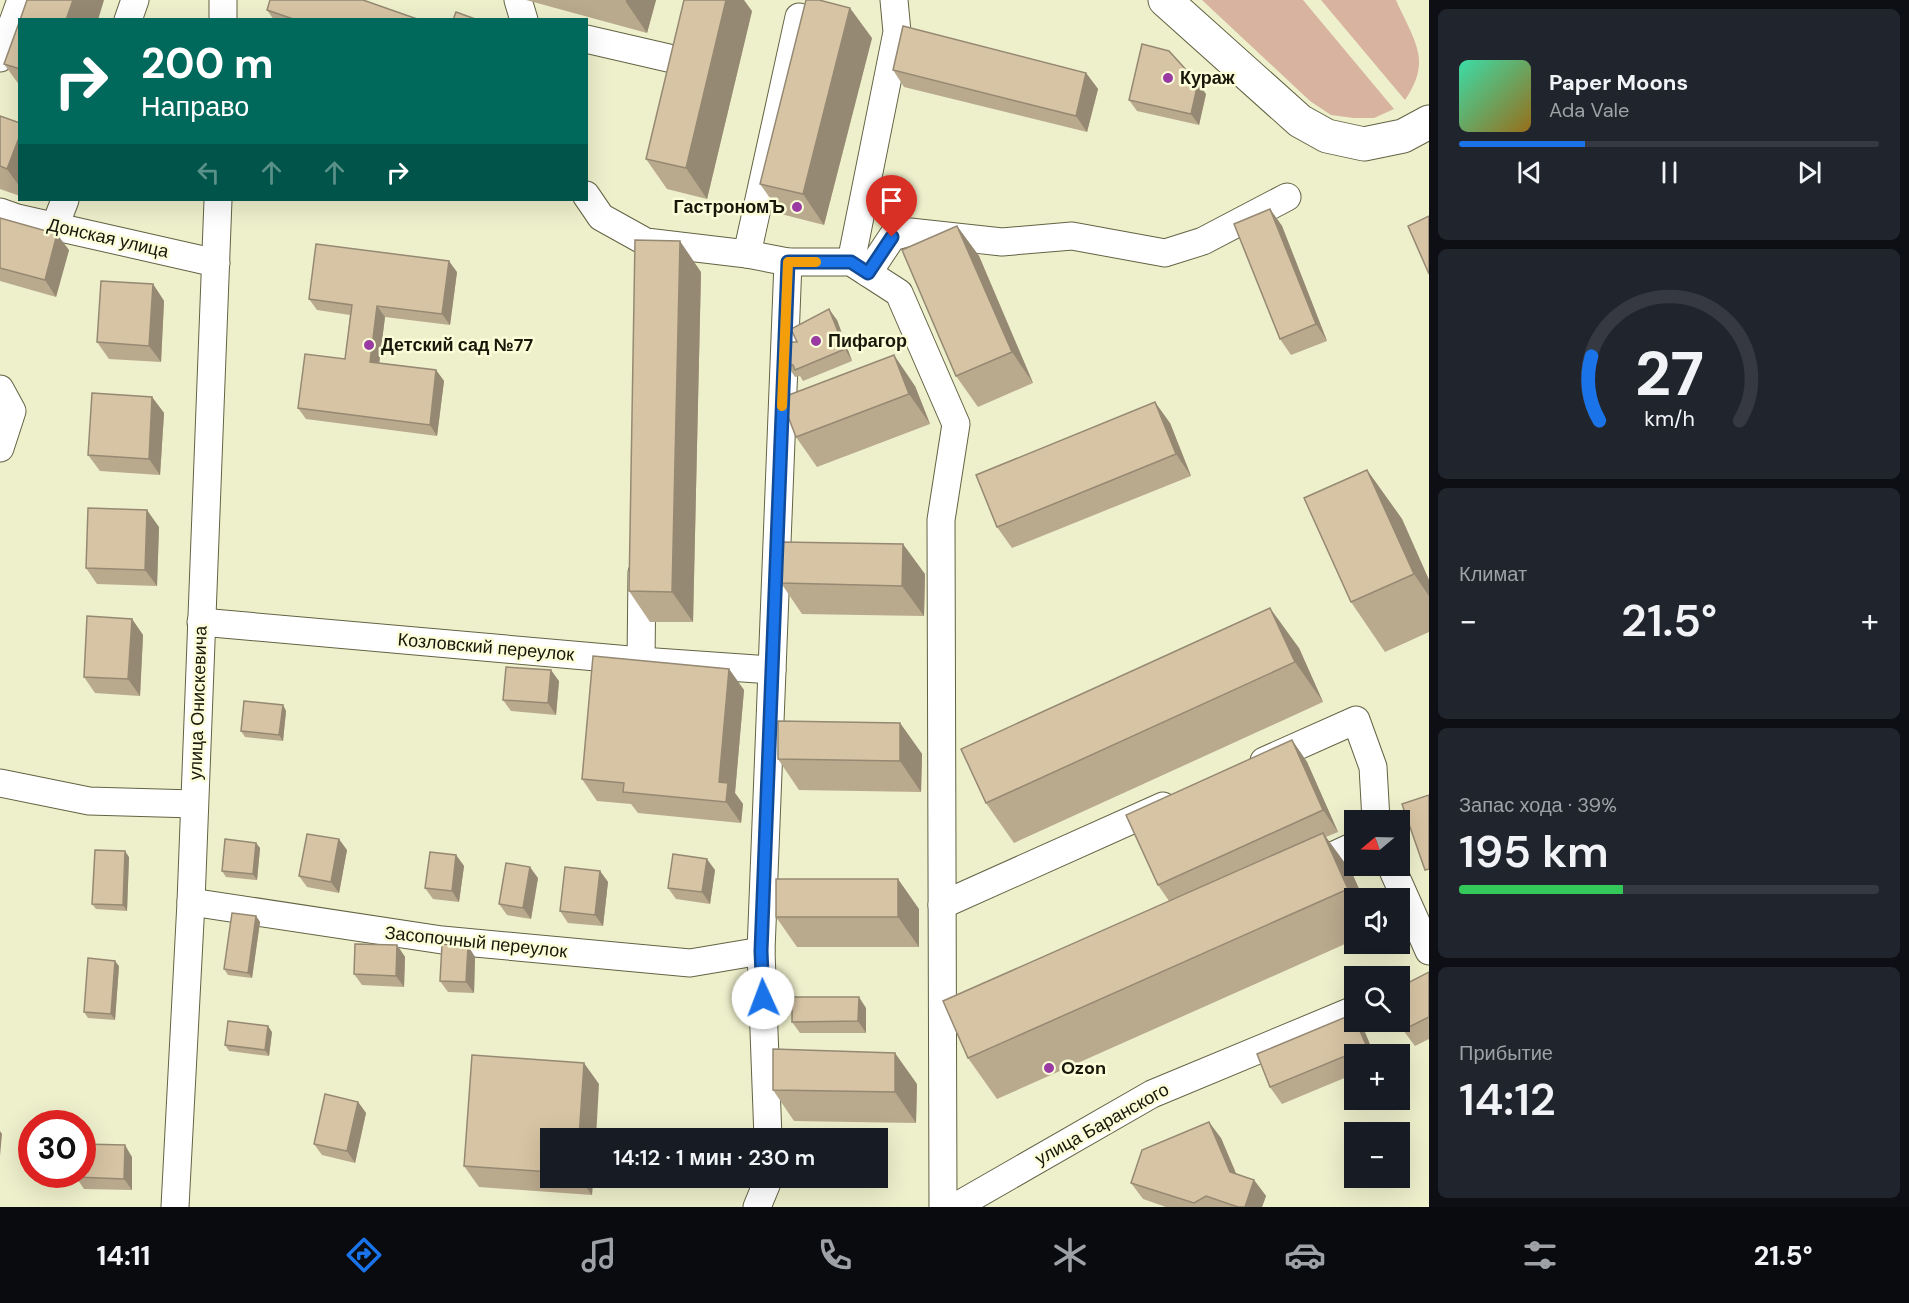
<!DOCTYPE html>
<html lang="ru">
<head>
<meta charset="utf-8">
<style>
	body { margin:0; font-family:"DM Sans",sans-serif; background:#20242c; color:#f1f3f6; height:100vh; display:flex; flex-direction:column; font-size:22px; white-space:nowrap }
	* { box-sizing:border-box; margin:0 }
	p { font-size:20px; color:#9ea1a6 }
	.icon { flex:none; width:33px; height:33px; fill:none; stroke:currentColor; stroke-width:2; stroke-linecap:round; stroke-linejoin:round }
	.map { position:relative; flex:1; overflow:hidden }
	.side { display:flex; flex-direction:column; gap:9px; padding:9px; background:#0d0f14; width:480px }
	.side>* { flex:none }
	.hud { position:absolute; left:18px; top:18px; width:570px; height:183px; border-radius:0px; box-shadow:0 6px 24px #0002; background:#00695c; color:#fff; overflow:hidden }
	.needle { width:39px; rotate:251deg }
	.fabs { position:absolute; left:1344px; top:810px; display:grid; gap:12px }
	.fabs a { display:grid; place-items:center; width:66px; height:66px; border-radius:0px; background:#171b24; box-shadow:0 6px 24px #0002; font-size:30px }
	.speed { position:absolute; left:18px; top:1110px; display:flex; gap:12px; font-size:30px; font-weight:700; text-align:center }
	.speed>* { display:grid; place-content:center; width:78px; height:78px; border-radius:50%; background:#171b24; box-shadow:0 6px 24px #0002; line-height:1 }
	.speed .limit { border:9px solid #d22; background:#fff; color:#111 }
	.pin { position:absolute; display:grid; place-items:center; width:51px; height:51px; color:#fff; margin:-62px -26px; border-radius:50% 50% 50% 0; rotate:-45deg; box-shadow:0 0 6px #0007 }
	.pin .icon { rotate:45deg }
	.me { position:absolute; width:66px; margin:-33px; rotate:358deg; stroke-linejoin:round; filter:drop-shadow(0 0 4px #0008) }
	.turn { display:flex; align-items:center; gap:21px; height:126px; padding:0 24px; font-size:27px }
	.turn .icon { width:78px; height:78px; stroke-width:2.5 }
	.turn b { display:block; font-size:42px; line-height:51px }
	.lanes { display:flex; align-items:center; height:57px; padding:0 24px; background:#0003; justify-content:center; gap:30px; direction:ltr }
	.lanes .off { opacity:.35 }
	.big { font-size:45px; font-weight:600; line-height:1.1 }
	.side .card { flex:1; display:flex; flex-direction:column; justify-content:center; gap:9px; min-width:0; padding:0 21px; border-radius:9px; background:#20242c }
	.side .dial { align-items:center; gap:0 }
	.dial svg { height:156px; overflow:visible; fill:none; stroke:#363941; stroke-width:7; stroke-linecap:round; text-anchor:middle }
	.dial text { fill:#f1f3f6; stroke:none }
	.song { display:flex; align-items:center; gap:18px }
	.cover { width:72px; height:72px; border-radius:9px; background:linear-gradient(135deg,hsl(160 70% 55%),hsl(40 70% 35%)) }
	.played { height:6px; border-radius:3px; background:linear-gradient(90deg,#1a73e8 30%,#363941 30%) }
	.keys { display:flex; justify-content:space-around; direction:ltr }
	.heat { display:flex; justify-content:space-between; align-items:center; font-size:33px; direction:ltr }
	.charge { height:9px; border-radius:4px; background:linear-gradient(90deg,#34c759 39%,#363941 0) }
	.trip { position:absolute; left:540px; top:1128px; width:348px; height:60px; border-radius:0px; background:#171b24; box-shadow:0 6px 24px #0002; font-weight:600; line-height:60px; text-align:center }
	.tab-bar { display:flex; height:96px; justify-content:space-around; align-items:center; background:#090b0e; color:#9ea1a6 }
	.tab-bar .icon { width:42px; height:42px }
	.tab-bar .selected { color:#1a73e8 }
	.tab-bar b { font-size:27px; color:#f1f3f6 }
	main { display:flex; flex:1; min-height:0 }
	.map>svg:first-child { display:block }
	.green { fill:#d7b3a0 }
	.lines { fill:none; stroke-linecap:round; stroke-linejoin:round }
	.minor-casing { stroke:#636344; stroke-width:29 }
	.major-casing { stroke:#636344; stroke-width:35 }
	.minor { stroke:#fff; stroke-width:27 }
	.major { stroke:#fff; stroke-width:33 }
	.wall { fill:#b9a98d }
	.shaded-wall { fill:#968973 }
	.building { fill:#d7c4a4; stroke:#968973; stroke-width:1.5 }
	.route-casing { stroke:#114b97; stroke-width:15 }
	.route { stroke:#1a73e8; stroke-width:10 }
	.slow { stroke:#f59e0b; stroke-width:10 }
	.poi-dot { fill:#9a3ba3; stroke:#fbfcd8; stroke-width:2 }
	.labels { text-anchor:middle; stroke-width:5; stroke-linejoin:round; paint-order:stroke }
	.poi-label { font-size:18px; font-weight:bold; fill:#17170a; stroke:#fbfcd8; text-anchor:start }
	.street-label { font-size:18px; fill:#17170a; stroke:#fbfcd8 }
</style>
</head>
<body>
<main>
<div class="map">
<svg width="1429" height="1207" viewBox="0 0 1429 1207">
	<rect width="100%" height="100%" fill="#eeefcb"/>
	<g class="green">
		<polygon points="1202,0 1303,0 1394,109 1374,118 1354,118 1331,115 1310,101"/>
		<path d="M1321,0h75c7,17 22,41 23,59 1,15 -6,29 -14,41z"/>
	</g>
	<g class="lines">
		<g class="minor-casing">
			<g id="minor">
				<polyline points="518,0 524,20"/>
				<polyline points="128,20 135,0"/>
				<polyline points="223,20 223,0"/>
				<polyline points="586,39 677,60"/>
				<polyline points="0,58 21,0"/>
				<polyline points="586,195 601,217 646,242 747,254 788,262 851,262 899,293 956,424 941,520 943,1207"/>
				<polyline points="0,212 17,218 216,263"/>
				<polyline points="55,226 65,200"/>
				<polyline points="747,254 799,17"/>
				<polyline points="851,262 897,32 894,0"/>
				<polyline points="868,273 892,237 910,232 1002,242 1072,236 1165,253 1203,241 1287,197"/>
				<polyline points="0,389 12,411 0,448"/>
				<polyline points="201,622 641,661 772,670"/>
				<polyline points="641,661 642,573"/>
				<polyline points="1264,761 1356,720 1373,767 1376,820"/>
				<polyline points="0,783 89,801 194,804"/>
				<polyline points="1391,866 1429,951"/>
				<polyline points="1304,869 1354,846"/>
				<polyline points="191,902 442,940 690,963 761,951"/>
				<polyline points="942,905 1163,806"/>
				<polyline points="768,1138 761,951 788,262"/>
				<polyline points="175,1207 191,902 218,200"/>
				<polyline points="757,1207 769,1178"/>
				<polyline points="955,1207 1152,1094 1354,1010"/>
			</g>
		</g>
		<g class="major-casing">
			<polyline id="major" points="1165,0 1300,121 1327,136 1364,144 1403,136 1429,122"/>
		</g>
		<use href="#minor" class="minor"/>
		<use href="#major" class="major"/>
	</g>
	<g class="wall">
		<polygon points="526,0 656,0 647,33"/>
		<polygon points="267,10 420,20 274,20"/>
		<polygon points="752,11 707,199 667,189 646,159"/>
		<polygon points="20,20 20,86 4,64"/>
		<polygon points="872,38 824,225 781,214 760,184"/>
		<polygon points="893,70 1086,73 1098,89 1087,132 904,87"/>
		<polygon points="1206,94 1199,125 1137,111 1129,100"/>
		<polygon points="0,116 20,135 20,196 0,189"/>
		<polygon points="1270,209 1282,226 1327,341 1291,355 1280,339"/>
		<polygon points="0,218 69,250 56,297 0,281"/>
		<polygon points="957,226 979,256 1033,383 978,407 956,376"/>
		<polygon points="457,272 450,325 385,317 379,363 436,370 444,381 437,436 306,419 298,408 345,359 350,315 317,310 309,299"/>
		<polygon points="701,272 693,622 650,622 629,591"/>
		<polygon points="153,284 164,301 161,362 109,359 97,342"/>
		<polygon points="837,320 852,361 803,381 800,376 795,377 787,365 797,342"/>
		<polygon points="915,386 930,424 817,467 796,437"/>
		<polygon points="152,397 164,413 160,475 100,471 88,455"/>
		<polygon points="1170,423 1191,476 1012,548 997,527"/>
		<polygon points="1367,470 1402,519 1429,580 1429,632 1385,652 1351,602"/>
		<polygon points="159,527 157,586 97,584 86,568"/>
		<polygon points="925,574 924,616 802,614 781,583"/>
		<polygon points="132,619 143,635 140,696 95,693 84,677"/>
		<polygon points="1299,648 1323,702 1014,843 986,803"/>
		<polygon points="729,669 744,690 735,793 743,804 741,823 638,813 631,804 597,801 582,779"/>
		<polygon points="559,681 556,715 511,711 503,700"/>
		<polygon points="283,705 286,711 283,741 245,737 241,731"/>
		<polygon points="900,723 922,754 921,792 799,790 778,759"/>
		<polygon points="1292,740 1307,762 1338,832 1326,837 1352,873 1363,898 1354,898 1354,940 997,1099 968,1058 1169,901 1158,885"/>
		<polygon points="256,843 260,848 257,880 226,877 222,871"/>
		<polygon points="347,850 339,893 307,887 299,876"/>
		<polygon points="456,855 464,866 459,902 433,899 425,888"/>
		<polygon points="129,857 127,911 96,909 92,904"/>
		<polygon points="715,870 710,904 676,899 668,888"/>
		<polygon points="600,871 608,882 603,926 568,923 560,911"/>
		<polygon points="538,878 531,919 507,915 499,904"/>
		<polygon points="919,909 919,947 797,947 776,917"/>
		<polygon points="256,916 260,922 252,978 228,975 224,969"/>
		<polygon points="397,945 405,957 404,987 362,985 354,974"/>
		<polygon points="468,946 475,957 474,993 448,992 440,981"/>
		<polygon points="119,966 115,1020 88,1018 84,1012"/>
		<polygon points="1429,972 1429,1039 1415,1046 1403,1030"/>
		<polygon points="866,1008 866,1033 800,1033 792,1022"/>
		<polygon points="1353,1014 1354,1016 1354,1022 1358,1022 1364,1030 1374,1054 1354,1054 1354,1074 1282,1104 1270,1087"/>
		<polygon points="272,1032 269,1056 229,1051 225,1045"/>
		<polygon points="599,1084 550,1138 550,1178 593,1178 592,1195 479,1187 464,1166"/>
		<polygon points="917,1084 916,1123 794,1121 773,1090"/>
		<polygon points="358,1102 366,1113 355,1163 322,1155 314,1144"/>
		<polygon points="1221,1138 1236,1173 1254,1180 1266,1196 1262,1207 1166,1207 1143,1199 1131,1183"/>
		<polygon points="132,1157 132,1190 84,1189 76,1177"/>
	</g>
	<g class="shaded-wall">
		<polygon points="73,0 104,0 98,20 66,20"/>
		<polygon points="626,0 656,0 647,33 626,2"/>
		<polygon points="726,0 744,0 752,11 707,199 686,168"/>
		<polygon points="850,8 872,38 824,225 803,194"/>
		<polygon points="1086,73 1098,89 1087,132 1076,116"/>
		<polygon points="1198,83 1206,94 1199,125 1191,114"/>
		<polygon points="20,135 20,187 7,169"/>
		<polygon points="1270,209 1282,226 1327,341 1316,324"/>
		<polygon points="957,226 979,256 1033,383 1012,352"/>
		<polygon points="57,234 69,250 56,297 45,280"/>
		<polygon points="680,241 701,272 693,622 672,592"/>
		<polygon points="449,261 457,272 450,325 442,314"/>
		<polygon points="153,284 164,301 161,362 149,346"/>
		<polygon points="377,306 385,317 378,373 370,362"/>
		<polygon points="829,309 837,320 852,361 845,349"/>
		<polygon points="894,355 915,386 930,424 909,394"/>
		<polygon points="436,370 444,381 437,436 430,425"/>
		<polygon points="152,397 164,413 160,475 149,459"/>
		<polygon points="1155,402 1170,423 1191,476 1176,454"/>
		<polygon points="1367,470 1402,519 1429,580 1429,596 1414,574"/>
		<polygon points="147,510 159,527 157,586 145,570"/>
		<polygon points="903,544 925,574 924,616 902,586"/>
		<polygon points="1270,608 1299,648 1323,702 1295,662"/>
		<polygon points="132,619 143,635 140,696 128,679"/>
		<polygon points="729,669 744,690 735,793 743,804 741,823 726,802 719,782"/>
		<polygon points="551,670 559,681 556,715 548,703"/>
		<polygon points="283,705 286,711 283,741 279,735"/>
		<polygon points="900,723 922,754 921,792 900,761"/>
		<polygon points="1292,740 1307,762 1338,832 1323,810"/>
		<polygon points="1323,833 1352,873 1363,898 1355,898 1348,889"/>
		<polygon points="339,839 347,850 339,893 331,882"/>
		<polygon points="256,843 260,848 257,880 253,874"/>
		<polygon points="125,851 129,857 127,911 123,905"/>
		<polygon points="456,855 464,866 459,902 452,891"/>
		<polygon points="707,859 715,870 710,904 702,892"/>
		<polygon points="530,867 538,878 531,919 523,908"/>
		<polygon points="600,871 608,882 603,926 595,915"/>
		<polygon points="898,879 919,909 919,947 898,917"/>
		<polygon points="256,916 260,922 252,978 248,973"/>
		<polygon points="397,945 405,957 404,987 396,976"/>
		<polygon points="468,946 475,957 474,993 466,982"/>
		<polygon points="115,961 119,966 115,1020 111,1014"/>
		<polygon points="859,997 866,1008 866,1033 858,1021"/>
		<polygon points="1356,1022 1358,1022 1364,1030 1374,1054 1372,1054 1367,1047"/>
		<polygon points="268,1026 272,1032 269,1056 265,1050"/>
		<polygon points="895,1053 917,1084 916,1123 895,1092"/>
		<polygon points="584,1063 599,1084 596,1138 579,1138"/>
		<polygon points="358,1102 366,1113 355,1163 347,1151"/>
		<polygon points="1209,1122 1221,1138 1242,1188 1230,1172"/>
		<polygon points="0,1131 2,1134 0,1156"/>
		<polygon points="125,1145 132,1157 132,1190 124,1179"/>
		<polygon points="579,1178 593,1178 592,1195"/>
		<polygon points="1254,1180 1266,1196 1262,1207 1245,1207"/>
	</g>
	<g class="building">
		<polygon points="27,0 73,0 66,20 20,20"/>
		<polygon points="270,0 363,0 420,20 296,20 267,10"/>
		<polygon points="684,0 726,0 686,168 646,159"/>
		<polygon points="806,0 819,0 850,8 803,194 760,184"/>
		<polygon points="456,12 478,20 453,20"/>
		<polygon points="20,20 20,69 4,64"/>
		<polygon points="903,26 1086,73 1076,116 893,70"/>
		<polygon points="1142,44 1169,51 1198,83 1191,114 1129,100"/>
		<polygon points="0,116 20,123 20,135 7,169 0,166"/>
		<polygon points="1270,209 1316,324 1280,339 1234,224"/>
		<polygon points="1429,216 1429,274 1408,226"/>
		<polygon points="0,218 57,234 45,280 0,268"/>
		<polygon points="957,226 1012,352 956,376 902,250"/>
		<polygon points="635,240 680,241 672,592 629,591"/>
		<polygon points="316,244 449,261 442,314 377,306 370,362 436,370 430,425 298,408 305,354 345,359 352,305 309,299"/>
		<polygon points="101,281 153,284 149,346 97,342"/>
		<polygon points="829,309 845,349 795,370 793,365 787,365 791,342 797,342 791,329"/>
		<polygon points="894,355 909,394 796,437 781,398"/>
		<polygon points="92,393 152,397 149,459 88,455"/>
		<polygon points="1155,402 1176,454 997,527 976,475"/>
		<polygon points="1367,470 1414,574 1351,602 1304,498"/>
		<polygon points="88,508 147,510 145,570 86,568"/>
		<polygon points="781,542 903,544 902,586 781,583"/>
		<polygon points="1270,608 1295,662 986,803 961,749"/>
		<polygon points="87,616 132,619 128,679 84,677"/>
		<polygon points="593,656 729,669 719,782 728,783 726,802 623,792 624,783 582,779"/>
		<polygon points="506,667 551,670 548,703 503,700"/>
		<polygon points="244,701 283,705 279,735 241,731"/>
		<polygon points="778,721 900,723 900,761 778,759"/>
		<polygon points="1292,740 1323,810 1158,885 1126,815"/>
		<polygon points="1429,795 1429,869 1425,870 1402,804"/>
		<polygon points="1323,833 1348,889 968,1058 943,1001"/>
		<polygon points="307,834 339,839 331,882 299,876"/>
		<polygon points="225,839 256,843 253,874 222,871"/>
		<polygon points="95,850 125,851 123,905 92,904"/>
		<polygon points="430,852 456,855 452,891 425,888"/>
		<polygon points="673,854 707,859 702,892 668,888"/>
		<polygon points="506,863 530,867 523,908 499,904"/>
		<polygon points="565,867 600,871 595,915 560,911"/>
		<rect x="776" y="879" width="122" height="38"/>
		<polygon points="232,913 256,916 248,973 224,969"/>
		<polygon points="355,944 397,945 396,976 354,974"/>
		<polygon points="442,944 468,946 466,982 440,981"/>
		<polygon points="88,958 115,961 111,1014 84,1012"/>
		<polygon points="1429,972 1429,1017 1403,1030 1399,1022 1400,987"/>
		<polygon points="792,997 859,997 858,1021 792,1022"/>
		<polygon points="1353,1014 1354,1018 1354,1022 1356,1022 1367,1047 1270,1087 1257,1054"/>
		<polygon points="228,1021 268,1026 265,1050 225,1045"/>
		<polygon points="773,1049 895,1053 895,1092 773,1090"/>
		<polygon points="472,1055 584,1063 579,1138 550,1138 550,1172 464,1166"/>
		<polygon points="325,1094 358,1102 347,1151 314,1144"/>
		<polygon points="1209,1122 1230,1172 1254,1180 1245,1207 1238,1207 1206,1196 1194,1203 1131,1183 1142,1150"/>
		<polygon points="82,1144 125,1145 124,1179 76,1177 76,1174 82,1174"/>
	</g>
	<g class="lines">
		<g class="route-casing">
			<polyline id="route" points="763,998 761,951 788,262 851,262 868,273 892,237"/>
		</g>
		<use href="#route" class="route"/>
		<polyline class="slow" points="782,406 788,262 816,262"/>
	</g>
	<g class="poi-dot">
		<circle cx="1168" cy="78" r="6"/>
		<circle cx="797" cy="207" r="6"/>
		<circle cx="816" cy="341" r="6"/>
		<circle cx="369" cy="345" r="6"/>
		<circle cx="1049" cy="1068" r="6"/>
	</g>
	<g class="labels">
		<g class="poi-label">
			<text x="1180" y="84">Кураж</text>
			<text x="785" y="213" text-anchor="end">ГастрономЪ</text>
			<text x="828" y="347">Пифагор</text>
			<text x="381" y="351">Детский сад №77</text>
			<text x="1061" y="1074">Ozon</text>
		</g>
		<g class="street-label">
			<text transform="translate(108 238) rotate(13)" y="6">Донская улица</text>
			<text transform="translate(486 647) rotate(5)" y="6">Козловский переулок</text>
			<text transform="translate(198 703) rotate(-88)" y="6">улица Онискевича</text>
			<text transform="translate(476 942) rotate(6)" y="6">Засопочный переулок</text>
			<text transform="translate(1102 1124) rotate(-29)" y="6">улица Баранского</text>
		</g>
	</g>
</svg>
<div class="fabs">
<a><svg class="needle" viewBox="-14 -14 28 28"><path d="M0-13l5 13h-10z" fill="#e53935"/><path d="M0 13l5-13h-10z" fill="#9ea1a6"/></svg></a>
<a><svg class="icon" aria-label="sound" viewBox="0 0 24 24"><path d="M4 9h4l5-4v14l-5-4H4zM17 9q2 3 0 6"/></svg></a>
<a><svg class="icon" aria-label="search" viewBox="0 0 24 24"><circle cx="10" cy="10" r="6"/><path d="M15 15l6 6"/></svg></a>
<a>+</a>
<a>−</a>
</div>
<div class="speed"><div class="limit">30</div></div>
<div class="pin" style="left:892px;top:237px;background:#d93025"><svg class="icon" aria-label="arrive" viewBox="0 0 24 24"><path d="M6 21V4h12l-3 4 3 4H6"/></svg></div>
<svg class="me" style="left:763px;top:998px" viewBox="-20 -20 40 40"><circle r="19" fill="#fff"/><path d="M0-13L10 11 0 6-10 11z" fill="#1a73e8"/></svg>
<div class="trip">14:12 · 1 мин · 230 m</div>
<div class="hud">
<div class="turn"><svg class="icon" aria-label="right" viewBox="0 0 24 24"><path d="M7 20v-9h11M14 6l5 5-5 5"/></svg><div><b>200 m</b>Направо</div></div>
<div class="lanes"><svg class="icon off" aria-label="left" viewBox="0 0 24 24"><path d="M17 20v-9H6M10 6l-5 5 5 5"/></svg><svg class="icon off" aria-label="ahead" viewBox="0 0 24 24"><path d="M12 20V5M6 11l6-6 6 6"/></svg><svg class="icon off" aria-label="ahead" viewBox="0 0 24 24"><path d="M12 20V5M6 11l6-6 6 6"/></svg><svg class="icon" aria-label="right" viewBox="0 0 24 24"><path d="M7 20v-9h11M14 6l5 5-5 5"/></svg></div>
</div>
</div>
<section class="side">
<div class="card">
<div class="song"><i class="cover"></i><div><b>Paper Moons</b><p>Ada Vale</p></div></div>
<div class="played"></div>
<div class="keys"><svg class="icon" aria-label="previous" viewBox="0 0 24 24"><path d="M18 5L8 12l10 7zM5 5v14"/></svg><svg class="icon" aria-label="pause" viewBox="0 0 24 24"><path d="M8 5v14M16 5v14"/></svg><svg class="icon" aria-label="next" viewBox="0 0 24 24"><path d="M6 5l10 7-10 7zM19 5v14"/></svg></div>
</div>
<div class="card dial"><svg viewBox="0 0 100 80">
<path d="M14 69A42 42 0 1 1 86 69"/>
<path d="M14 69A42 42 0 0 1 10 36" stroke="#1a73e8"/>
<text x="50" y="56" font-size="32" font-weight="700">27</text>
<text x="50" y="72" font-size="11">km/h</text>
</svg></div>
<div class="card"><p>Климат</p>
<div class="heat"><a>−</a><b class="big">21.5°</b><a>+</a></div>
</div>
<div class="card"><p>Запас хода · 39%</p><b class="big">195 km</b><div class="charge"></div></div>
<div class="card"><p>Прибытие</p><b class="big">14:12</b></div>
</section>
</main>
<nav class="tab-bar">
<b>14:11</b>
<svg class="icon selected" aria-label="directions" viewBox="0 0 24 24"><path d="M12 3l9 9-9 9-9-9zM9 14v-3h6M13 9l2 2-2 2"/></svg>
<svg class="icon" aria-label="music" viewBox="0 0 24 24"><path d="M9 18V5l10-2v13"/><circle cx="6" cy="18" r="3"/><circle cx="16" cy="16" r="3"/></svg>
<svg class="icon" aria-label="phone" viewBox="0 0 24 24"><path d="M5 4h4l2 5-3 2q2 4 5 5l2-3 5 2v4C11 20 4 13 5 4z"/></svg>
<svg class="icon" aria-label="climate" viewBox="0 0 24 24"><path d="M12 3v18M4 7l16 10M4 17L20 7"/></svg>
<svg class="icon" aria-label="car" viewBox="0 0 24 24"><path d="M5 17H2v-5l4-1 3-4h7l3 4 3 1v5h-3M9 17h6M6 11h13"/><circle cx="7" cy="17" r="2"/><circle cx="17" cy="17" r="2"/></svg>
<svg class="icon" aria-label="filters" viewBox="0 0 24 24"><path d="M4 7h16M4 17h16"/><circle cx="9" cy="7" r="2"/><circle cx="15" cy="17" r="2"/></svg>
<b>21.5°</b>
</nav>
</body>
</html>
